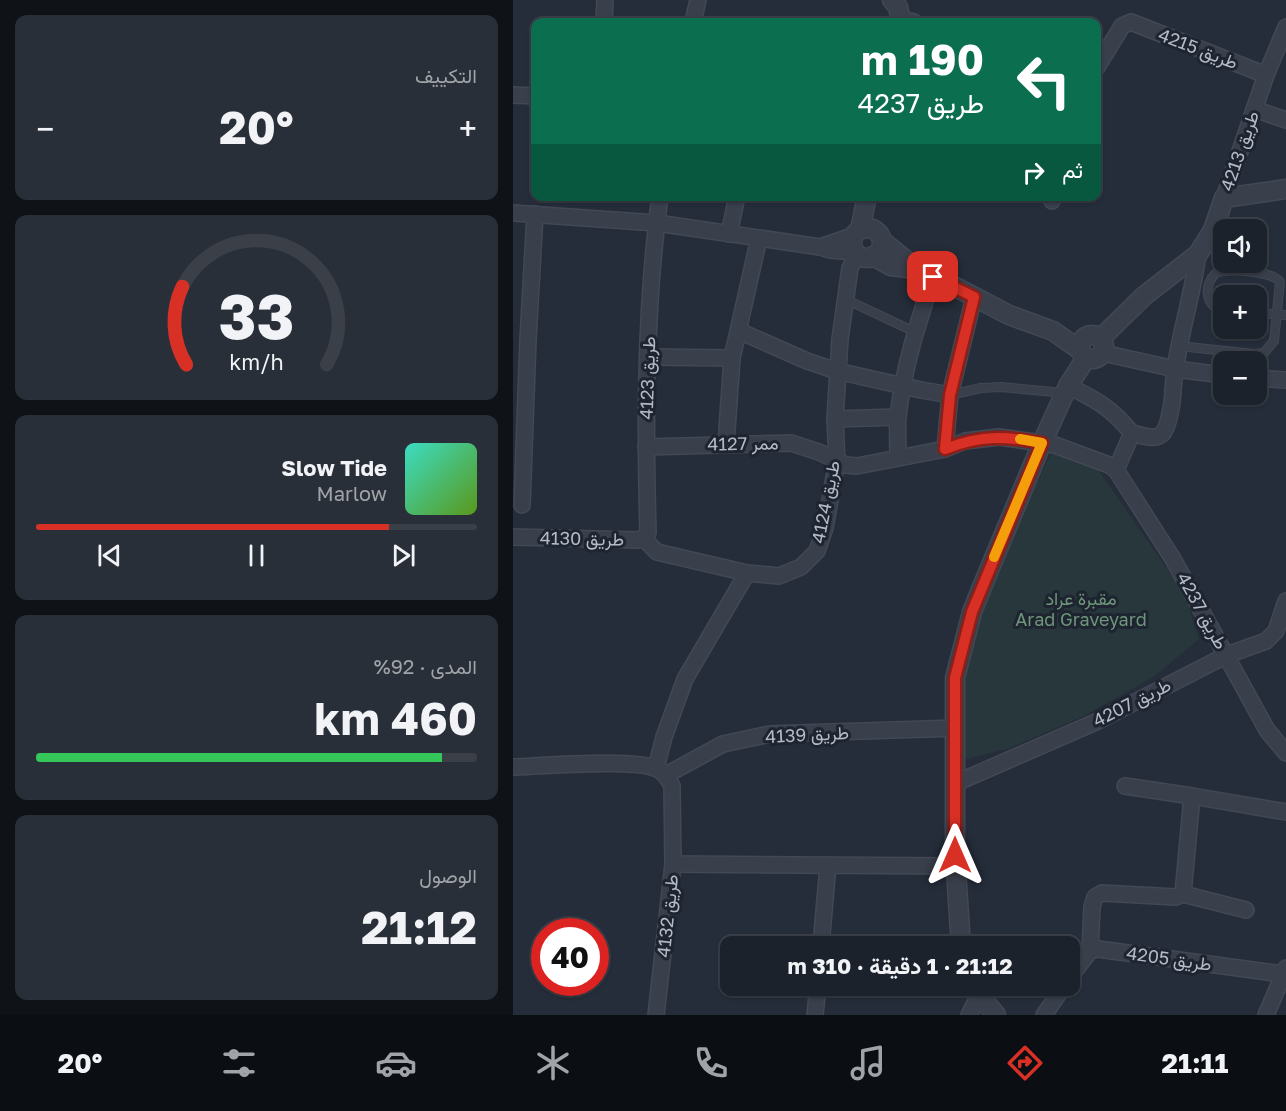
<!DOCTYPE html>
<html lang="ar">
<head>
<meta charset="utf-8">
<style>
	body { margin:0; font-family:"Golos Text",Vazirmatn,sans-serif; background:#292f38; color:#f1f3f6; direction:rtl; height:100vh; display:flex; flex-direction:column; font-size:22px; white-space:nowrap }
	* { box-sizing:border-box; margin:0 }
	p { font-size:20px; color:#a0a4a9 }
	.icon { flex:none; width:33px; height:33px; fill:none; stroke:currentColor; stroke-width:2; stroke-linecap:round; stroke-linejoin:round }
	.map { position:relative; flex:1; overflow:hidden; direction:ltr }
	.side { display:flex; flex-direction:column; gap:15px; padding:15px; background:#0f1318; width:513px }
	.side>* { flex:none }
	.banner { position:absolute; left:18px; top:18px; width:570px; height:183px; border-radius:12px; box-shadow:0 2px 4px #0004,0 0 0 2px #3a3f48; direction:rtl; background:#0b6e4f; color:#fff; overflow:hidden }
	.tools { position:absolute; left:700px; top:219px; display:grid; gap:12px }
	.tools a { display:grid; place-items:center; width:54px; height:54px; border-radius:12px; background:#1c222c; box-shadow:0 2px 4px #0004,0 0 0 2px #3a3f48; font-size:30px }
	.speed { position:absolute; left:18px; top:918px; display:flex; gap:12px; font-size:30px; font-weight:700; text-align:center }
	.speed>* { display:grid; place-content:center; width:78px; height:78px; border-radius:50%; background:#1c222c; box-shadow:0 2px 4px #0004,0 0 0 2px #3a3f48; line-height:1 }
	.speed .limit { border:9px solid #d22; background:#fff; color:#111 }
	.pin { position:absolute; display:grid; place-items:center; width:51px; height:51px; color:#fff; margin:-26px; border-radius:12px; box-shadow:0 3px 9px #0006 }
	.me { position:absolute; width:66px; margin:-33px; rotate:0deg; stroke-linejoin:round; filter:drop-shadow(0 0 4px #0008) }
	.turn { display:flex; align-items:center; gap:21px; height:126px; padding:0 18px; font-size:27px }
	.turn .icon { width:78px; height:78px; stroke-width:2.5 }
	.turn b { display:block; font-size:42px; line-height:51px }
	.then { display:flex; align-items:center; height:57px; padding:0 18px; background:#0003; gap:12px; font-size:22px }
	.big { font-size:45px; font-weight:700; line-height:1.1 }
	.side .widget { flex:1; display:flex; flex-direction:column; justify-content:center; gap:9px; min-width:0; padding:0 21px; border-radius:12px; background:#292f38 }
	.side .dial { align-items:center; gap:0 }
	.dial svg { height:156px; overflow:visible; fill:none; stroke:#3a3f48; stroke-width:7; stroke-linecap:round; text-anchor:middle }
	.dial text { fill:#f1f3f6; stroke:none }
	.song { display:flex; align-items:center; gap:18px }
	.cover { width:72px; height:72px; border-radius:9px; background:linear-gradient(135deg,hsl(170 70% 55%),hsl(90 70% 35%)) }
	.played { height:6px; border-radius:3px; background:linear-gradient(90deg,#d93025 80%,#3a3f48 80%) }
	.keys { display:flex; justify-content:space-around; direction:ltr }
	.heat { display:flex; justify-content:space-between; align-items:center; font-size:33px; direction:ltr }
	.charge { height:9px; border-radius:4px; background:linear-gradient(90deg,#34c759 92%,#3a3f48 0) }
	.trip { position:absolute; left:207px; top:936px; width:360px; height:60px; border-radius:12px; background:#1c222c; box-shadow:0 2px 4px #0004,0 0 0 2px #3a3f48; font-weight:700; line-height:60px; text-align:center; direction:rtl }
	.dock { display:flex; height:96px; justify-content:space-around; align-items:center; background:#0b0e12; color:#a0a4a9 }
	.dock .icon { width:42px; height:42px }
	.dock .current { color:#d93025 }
	.dock b { font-size:27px; color:#f1f3f6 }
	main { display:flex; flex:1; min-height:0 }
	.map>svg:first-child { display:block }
	.green { fill:#27373b }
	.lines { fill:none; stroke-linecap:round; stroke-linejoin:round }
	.service-casing { stroke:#424854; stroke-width:10 }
	.minor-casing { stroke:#424854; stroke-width:18 }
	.tertiary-casing { stroke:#424854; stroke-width:21 }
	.service { stroke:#393f4b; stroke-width:8 }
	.minor { stroke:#393f4b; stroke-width:15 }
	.tertiary { stroke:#393f4b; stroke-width:18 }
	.route-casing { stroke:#8d1f18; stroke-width:15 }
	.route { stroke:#d93025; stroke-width:10 }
	.slow { stroke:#f59e0b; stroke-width:10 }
	.labels { text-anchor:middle; stroke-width:6; stroke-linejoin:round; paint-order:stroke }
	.street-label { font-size:18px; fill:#b4bac6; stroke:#1e2430 }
	.park-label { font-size:18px; fill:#6d9579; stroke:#1e2430 }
</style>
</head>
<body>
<main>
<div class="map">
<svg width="773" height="1015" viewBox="0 0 773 1015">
	<rect width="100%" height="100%" fill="#252d3a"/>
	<polygon class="green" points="541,447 579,461 671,593 686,639 642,676 571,716 497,748 450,760 451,674 464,608"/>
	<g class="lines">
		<g class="service-casing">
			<g id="service">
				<polyline points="332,299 402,332"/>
				<polyline points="744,313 773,315"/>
				<path d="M666,346l75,8 10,-1 10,-12 6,-59c-7,-11 -52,-14 -64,-9 -13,13 -11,34 8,38"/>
				<polyline points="437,395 468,388 488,387 552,393"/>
			</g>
		</g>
		<g class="minor-casing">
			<g id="minor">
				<polyline points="389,19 401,22"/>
				<polyline points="91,22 92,0"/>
				<polyline points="180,22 185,0"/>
				<polyline points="584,67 609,26 618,22 753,75"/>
				<polyline points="0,95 22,96"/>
				<polyline points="741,109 773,120"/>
				<polyline points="711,198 753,75 773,27"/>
				<polyline points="539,201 539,196"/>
				<polyline points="0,213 144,223 307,247 317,250 342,252"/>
				<polyline points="216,234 224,196"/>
				<polyline points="307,247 342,235"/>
				<polyline points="226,331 294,361 324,371 408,390 437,395"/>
				<polyline points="590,353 662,369 711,375"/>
				<polyline points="135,357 219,358"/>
				<polyline points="744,378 773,380"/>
				<path d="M555,386c29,14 43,22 64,47"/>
				<polyline points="322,419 385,417"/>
				<polyline points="213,444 219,358 246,238"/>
				<polyline points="133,447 278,443 306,452 333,465 344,466 432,449 452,441 486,437 542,445 596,465 603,470 660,559 754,730 773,753"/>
				<polyline points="432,449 437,395 461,297"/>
				<path d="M385,458c0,-13 -1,-28 0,-41 5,-48 20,-94 35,-140"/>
				<path d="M603,470l16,-37c9,2 22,8 30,1 7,-6 11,-35 11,-44 3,-46 19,-90 25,-136"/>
				<polyline points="9,505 15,340 22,214"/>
				<path d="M0,537l125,3 5,-2 5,-5c-3,-112 -3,-225 12,-337"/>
				<polyline points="130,538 144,552 234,573 266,576 288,567 304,551 312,528 324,461 322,419 327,339 337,268 344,254"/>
				<path d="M0,767c28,-1 124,-9 144,2 8,3 11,10 15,17l1,78 -17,151"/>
				<polyline points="143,768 151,737 172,679 234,573"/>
				<polyline points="153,775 210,744 257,734 443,728"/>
				<polyline points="443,783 585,721 714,655 753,641 763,631 773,601"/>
				<polyline points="612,786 679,796"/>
				<polyline points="160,864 443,866"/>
				<polyline points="670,894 733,910"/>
				<polyline points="308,946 315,865"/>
				<polyline points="577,951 579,907 582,897 589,893 663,897 670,894 679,796 773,812"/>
				<polyline points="556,978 577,951 585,949 769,974"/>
				<polyline points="302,1015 305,986"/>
				<polyline points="456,1015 466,995"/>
				<polyline points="531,1015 551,986"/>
				<polyline points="753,1015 773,968"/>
			</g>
		</g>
		<g class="tertiary-casing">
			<g id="tertiary">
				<polyline points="379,0 385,7 388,22"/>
				<circle cx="354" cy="243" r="15"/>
				<polyline points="347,230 354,196"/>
				<polyline points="369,241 404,269 435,283 496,315 540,331 567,350"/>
				<polyline points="360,256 378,266 404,269"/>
				<circle cx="579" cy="347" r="12"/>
				<polyline points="588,338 631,296 685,254 700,230 711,198 773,189"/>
				<polyline points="448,946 442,855 442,678 459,612 469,587 529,443 555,386 573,358"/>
				<polyline points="461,986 466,995 483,1015"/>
			</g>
		</g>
		<use href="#service" class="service"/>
		<use href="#minor" class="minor"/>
		<use href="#tertiary" class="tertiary"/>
	</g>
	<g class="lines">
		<g class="route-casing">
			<path id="route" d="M420,277l41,20 -24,98 -5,54c36,-14 60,-13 97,-6l-70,169 -17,66v177"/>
		</g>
		<use href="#route" class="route"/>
		<polyline class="slow" points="481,557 529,443 507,439"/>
	</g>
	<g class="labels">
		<g class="street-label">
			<text transform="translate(685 49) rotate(21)" y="6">طريق 4215</text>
			<text transform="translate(727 151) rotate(-71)" y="6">طريق 4213</text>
			<text transform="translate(135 378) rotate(-88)" y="6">طريق 4123</text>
			<text transform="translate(230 444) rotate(-1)" y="6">ممر 4127</text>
			<text transform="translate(313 502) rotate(-79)" y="6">طريق 4124</text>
			<text transform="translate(69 539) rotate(1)" y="6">طريق 4130</text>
			<text transform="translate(689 611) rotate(61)" y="6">طريق 4237</text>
			<text transform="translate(619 703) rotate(-27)" y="6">طريق 4207</text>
			<text transform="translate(294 735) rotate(-3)" y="6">طريق 4139</text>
			<text transform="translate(155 916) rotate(-84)" y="6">طريق 4132</text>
			<text transform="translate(656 959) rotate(8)" y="6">طريق 4205</text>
		</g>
		<g class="park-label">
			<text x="568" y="605">مقبرة عراد<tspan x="568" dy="21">Arad Graveyard</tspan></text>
		</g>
	</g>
</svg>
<div class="tools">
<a><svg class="icon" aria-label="sound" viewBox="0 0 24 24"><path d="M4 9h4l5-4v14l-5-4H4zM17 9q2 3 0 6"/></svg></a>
<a>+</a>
<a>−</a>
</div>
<div class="speed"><div class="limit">40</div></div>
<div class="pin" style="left:420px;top:277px;background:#d93025"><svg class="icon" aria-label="arrive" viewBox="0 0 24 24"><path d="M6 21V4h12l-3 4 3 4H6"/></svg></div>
<svg class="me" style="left:442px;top:855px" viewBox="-20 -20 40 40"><path d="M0-17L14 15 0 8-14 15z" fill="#d93025" stroke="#fff" stroke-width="4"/></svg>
<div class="trip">21:12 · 1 دقيقة · 310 m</div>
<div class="banner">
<div class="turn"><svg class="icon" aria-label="left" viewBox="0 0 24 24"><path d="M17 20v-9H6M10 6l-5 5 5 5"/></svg><div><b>190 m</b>طريق 4237</div></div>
<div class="then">ثم<svg class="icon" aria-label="right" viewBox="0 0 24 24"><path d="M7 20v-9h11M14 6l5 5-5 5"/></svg></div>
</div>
</div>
<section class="side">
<div class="widget"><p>التكييف</p>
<div class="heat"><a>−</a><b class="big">20°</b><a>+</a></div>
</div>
<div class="widget dial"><svg viewBox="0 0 100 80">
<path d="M14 69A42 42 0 1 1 86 69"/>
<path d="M14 69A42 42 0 0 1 12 29" stroke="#d93025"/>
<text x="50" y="56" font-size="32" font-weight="700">33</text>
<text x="50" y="72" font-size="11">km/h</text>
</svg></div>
<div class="widget">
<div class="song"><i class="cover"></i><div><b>Slow Tide</b><p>Marlow</p></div></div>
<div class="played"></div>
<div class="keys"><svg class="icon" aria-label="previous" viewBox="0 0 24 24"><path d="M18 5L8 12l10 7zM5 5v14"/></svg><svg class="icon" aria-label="pause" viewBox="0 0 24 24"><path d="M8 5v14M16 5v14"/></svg><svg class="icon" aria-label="next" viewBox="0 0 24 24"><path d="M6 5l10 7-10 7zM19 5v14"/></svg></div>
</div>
<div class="widget"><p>المدى · 92%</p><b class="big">460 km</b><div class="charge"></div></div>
<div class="widget"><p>الوصول</p><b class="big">21:12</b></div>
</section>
</main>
<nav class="dock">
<b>21:11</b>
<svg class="icon current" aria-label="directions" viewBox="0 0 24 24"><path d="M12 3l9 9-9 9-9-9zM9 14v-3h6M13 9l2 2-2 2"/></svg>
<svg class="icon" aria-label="music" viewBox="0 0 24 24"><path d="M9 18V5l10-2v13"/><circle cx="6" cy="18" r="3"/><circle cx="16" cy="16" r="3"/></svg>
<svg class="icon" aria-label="phone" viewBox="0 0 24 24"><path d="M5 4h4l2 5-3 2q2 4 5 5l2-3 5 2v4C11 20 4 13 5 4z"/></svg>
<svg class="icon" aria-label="climate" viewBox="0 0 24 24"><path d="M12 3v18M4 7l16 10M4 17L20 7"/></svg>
<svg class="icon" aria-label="car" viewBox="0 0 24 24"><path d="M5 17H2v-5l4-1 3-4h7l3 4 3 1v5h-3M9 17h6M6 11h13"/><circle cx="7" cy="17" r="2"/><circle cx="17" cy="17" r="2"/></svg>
<svg class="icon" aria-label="filters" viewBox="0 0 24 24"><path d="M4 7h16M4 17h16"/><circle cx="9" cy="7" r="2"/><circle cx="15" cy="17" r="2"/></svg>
<b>20°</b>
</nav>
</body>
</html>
